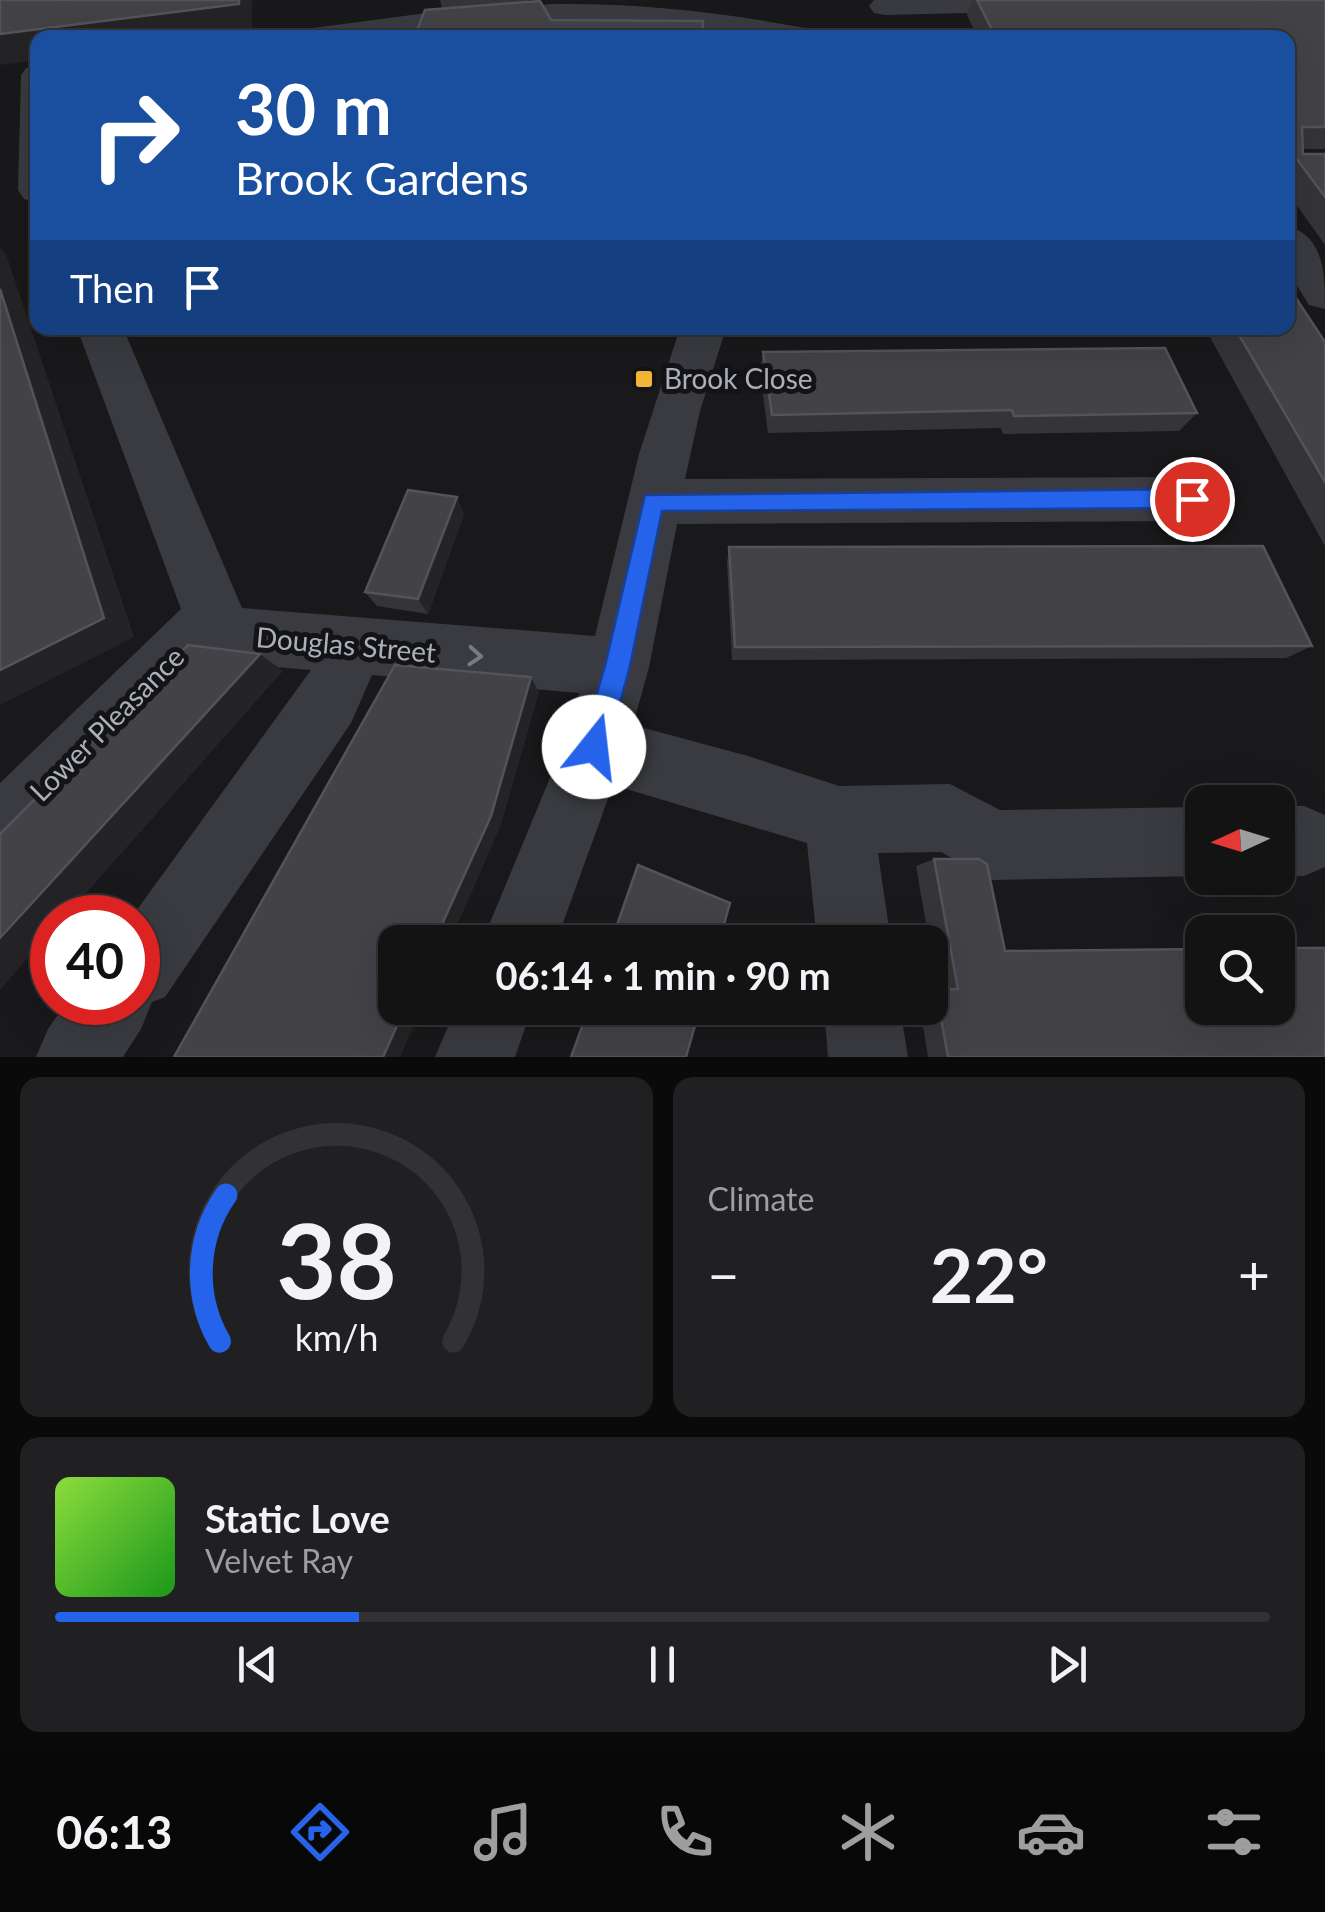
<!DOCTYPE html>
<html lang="en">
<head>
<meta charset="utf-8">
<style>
	body { margin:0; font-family:Lato,sans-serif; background:#202022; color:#f1f3f6; height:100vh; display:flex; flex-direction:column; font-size:38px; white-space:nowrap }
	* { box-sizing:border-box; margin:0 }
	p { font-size:32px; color:#9d9ea0 }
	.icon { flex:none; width:55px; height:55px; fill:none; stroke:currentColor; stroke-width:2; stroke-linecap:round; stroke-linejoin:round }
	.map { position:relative; height:1057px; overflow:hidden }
	.details { display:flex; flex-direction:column; gap:20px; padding:20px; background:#0a0a0b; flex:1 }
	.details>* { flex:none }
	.top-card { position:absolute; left:30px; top:30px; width:1265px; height:305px; border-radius:20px; box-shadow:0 10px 40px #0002,0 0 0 2px #323234; background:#1a4fa0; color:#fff; overflow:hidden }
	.needle { width:65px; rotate:266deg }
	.tools { position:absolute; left:1185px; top:785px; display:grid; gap:20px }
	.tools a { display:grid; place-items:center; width:110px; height:110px; border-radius:20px; background:#131314; box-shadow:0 10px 40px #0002,0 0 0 2px #323234; font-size:50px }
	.speed { position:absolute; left:30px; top:895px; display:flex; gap:20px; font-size:50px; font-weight:700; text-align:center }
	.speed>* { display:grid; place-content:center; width:130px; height:130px; border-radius:50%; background:#131314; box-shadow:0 10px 40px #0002,0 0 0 2px #323234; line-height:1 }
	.speed .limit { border:15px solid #d22; background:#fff; color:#111 }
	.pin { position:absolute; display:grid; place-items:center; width:85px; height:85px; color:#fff; margin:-42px; border:5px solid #fff; border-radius:50%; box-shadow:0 2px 10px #0007 }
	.me { position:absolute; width:110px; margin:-55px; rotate:16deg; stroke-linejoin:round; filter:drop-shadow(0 0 8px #0008) }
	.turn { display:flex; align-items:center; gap:35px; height:210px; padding:0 40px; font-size:45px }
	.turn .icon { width:130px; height:130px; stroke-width:2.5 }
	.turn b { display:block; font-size:70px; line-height:85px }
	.then { display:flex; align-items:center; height:95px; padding:0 40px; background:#0003; gap:20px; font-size:38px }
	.big { font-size:75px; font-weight:700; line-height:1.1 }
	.details .tile { flex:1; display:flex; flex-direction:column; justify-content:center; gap:15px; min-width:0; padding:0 35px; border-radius:20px; background:#202022 }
	.details .dial { align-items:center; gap:0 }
	.dial svg { height:260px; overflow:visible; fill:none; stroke:#323234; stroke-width:7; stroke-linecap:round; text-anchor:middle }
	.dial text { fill:#f1f3f6; stroke:none }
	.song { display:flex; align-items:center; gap:30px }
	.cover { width:120px; height:120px; border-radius:15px; background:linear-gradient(135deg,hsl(90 70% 55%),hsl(120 70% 35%)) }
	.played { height:10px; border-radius:5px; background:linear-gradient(90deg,#2563eb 25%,#323234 25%) }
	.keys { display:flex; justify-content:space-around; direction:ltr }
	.heat { display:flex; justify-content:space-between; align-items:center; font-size:55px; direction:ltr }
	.details .tiles { flex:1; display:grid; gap:20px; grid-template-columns:1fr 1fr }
	.tile:last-child { grid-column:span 2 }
	.trip { position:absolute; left:378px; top:925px; width:570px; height:100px; border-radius:20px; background:#131314; box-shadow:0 10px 40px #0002,0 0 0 2px #323234; font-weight:700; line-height:100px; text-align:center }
	.tabs { display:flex; height:160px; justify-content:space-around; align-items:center; background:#080808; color:#9d9ea0 }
	.tabs .icon { width:70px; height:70px }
	.tabs .on { color:#2563eb }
	.tabs b { font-size:45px; color:#f1f3f6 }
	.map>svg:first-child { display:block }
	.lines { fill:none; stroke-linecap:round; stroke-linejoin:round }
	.minor { fill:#3a3b40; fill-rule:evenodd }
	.wall { fill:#353539 }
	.shaded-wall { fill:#242427 }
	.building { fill:#424247; stroke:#525459; stroke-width:2.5 }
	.oneway { stroke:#787b84 }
	.route { fill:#2563eb; stroke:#184099; stroke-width:2.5 }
	.poi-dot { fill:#f3b638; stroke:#141416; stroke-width:4 }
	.labels { text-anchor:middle; stroke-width:10; stroke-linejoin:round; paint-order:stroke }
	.poi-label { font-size:28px; fill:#abb0bb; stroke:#141416; text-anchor:start }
	.street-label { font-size:28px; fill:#abb0bb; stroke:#141416 }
</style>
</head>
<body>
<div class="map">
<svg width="1325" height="1057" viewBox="0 0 1325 1057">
	<rect width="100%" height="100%" fill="#19191b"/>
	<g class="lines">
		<g class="minor">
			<polygon points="874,0 1061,0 1062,2 1058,9 1047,11 885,15 874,13 869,6"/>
			<path d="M554,4c86,-1 167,8 251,24l12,3 4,7h-70l-71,-11 -84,-5 -84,2 -133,14h-93l4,-7 137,-18z"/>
			<polygon points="38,65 38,202 24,199 18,190 21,75 26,68"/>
			<path d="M1288,226c37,11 37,50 37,83l-16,-4 -21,-34z"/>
			<polygon points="77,328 123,328 242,608 595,636 639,454 680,328 726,328 700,411 685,479 1192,477 1211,483 1219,499 1211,515 1192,521 677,524 649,667 633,725 748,756 839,786 950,784 1000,810 1202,807 1202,876 992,880 941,852 878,853 891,942 817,942 807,843 613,785 556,942 482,942 552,773 579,693 372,675 351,723 165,997 152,1002 141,1029 123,1057 36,1057 48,1029 67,1002 138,1002 138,918 131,918 311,670 226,663 213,658 24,855 0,865 0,783 181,609"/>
			<polygon points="1278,806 1304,806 1325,815 1325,867 1304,876 1278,875"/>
			<polygon points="456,1008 532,1008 515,1057 435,1057"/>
			<polygon points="824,1008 900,1008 908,1057 828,1057"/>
		</g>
	</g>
	<g class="wall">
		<polygon points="440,0 528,0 551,20 703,38 442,8"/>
		<polygon points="972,0 1325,0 1325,149 1303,149 1303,154 1325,154 1325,245 1288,193 1288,38 978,38 967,15"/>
		<polygon points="1205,328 1288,328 1325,342 1325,546"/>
		<polygon points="763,352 1197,413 1179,431 1003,434 1001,428 768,433 760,371"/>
		<polygon points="464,514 428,614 377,606 365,592"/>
		<polygon points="729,547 1312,646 1286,658 732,660 727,563"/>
		<polygon points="934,859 1005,951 1325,1057 928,1057 920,1008 930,1008 930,987 937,987 916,866"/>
	</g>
	<g class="shaded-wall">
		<polygon points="239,0 252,0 252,32 210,38 38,38 38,60 0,65 0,34"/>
		<polygon points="0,247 6,254 134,637 0,705"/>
		<polygon points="457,497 464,514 428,614 418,599"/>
		<polygon points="260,654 283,671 64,918 52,918 52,930 0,990 0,938"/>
		<polygon points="531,677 539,693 501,825 450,942 434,942"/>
		<polygon points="405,1008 422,1008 400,1057 383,1057"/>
	</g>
	<g class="building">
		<polygon points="0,0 239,0 239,4 0,34"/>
		<polygon points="977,0 1325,0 1325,127 1302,127 1303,154 1325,154 1325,197 1288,147 1288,38 996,38"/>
		<polygon points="540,1 551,20 703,21 703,38 414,38 425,10"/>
		<polygon points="1288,286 1325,342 1325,482 1235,328 1288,328"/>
		<polygon points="0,289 104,618 0,670"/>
		<polygon points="1165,348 1197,413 1014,416 1012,410 772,415 763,352"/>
		<polygon points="408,490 457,497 418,599 365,592"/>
		<polygon points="1263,546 1312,646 735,647 729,547"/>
		<polygon points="188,645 260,654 0,938 0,834"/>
		<polygon points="395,665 531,677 491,816 434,942 395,942 395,1008 405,1008 383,1057 174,1057"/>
		<polygon points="934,859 979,859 987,864 1005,951 1202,949 1202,1008 1278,1008 1278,948 1325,948 1325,1057 948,1057 936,990 958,989"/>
		<polygon points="638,865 730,903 719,942 611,942"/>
		<polygon points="589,1008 700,1008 686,1057 571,1057"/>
	</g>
	<defs><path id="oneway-chevron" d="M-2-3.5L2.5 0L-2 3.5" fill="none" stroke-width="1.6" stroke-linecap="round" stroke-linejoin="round" transform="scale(2.5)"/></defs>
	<use class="oneway" href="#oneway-chevron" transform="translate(475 656) rotate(4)"/>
	<polygon class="route" points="1192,489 1203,499 1192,508 662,511 630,666 608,747 604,757 594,760 585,757 581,747 605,666 645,495"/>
	<rect class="poi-dot" x="634" y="369" width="20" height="20" rx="5"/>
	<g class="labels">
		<g class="poi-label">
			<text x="664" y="389">Brook Close</text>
		</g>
		<g class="street-label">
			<text transform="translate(346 645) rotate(5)" y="10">Douglas Street</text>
			<text transform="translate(107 724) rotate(-45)" y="10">Lower Pleasance</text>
		</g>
	</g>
</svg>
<div class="tools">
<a><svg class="needle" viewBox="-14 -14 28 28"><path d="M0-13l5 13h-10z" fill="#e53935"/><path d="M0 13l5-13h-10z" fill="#9d9ea0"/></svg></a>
<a><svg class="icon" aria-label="search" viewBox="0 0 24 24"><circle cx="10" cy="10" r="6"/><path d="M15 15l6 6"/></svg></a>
</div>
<div class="speed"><div class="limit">40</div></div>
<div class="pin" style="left:1192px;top:499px;background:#d93025"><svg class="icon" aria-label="arrive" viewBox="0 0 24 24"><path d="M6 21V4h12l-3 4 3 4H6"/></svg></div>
<svg class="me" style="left:594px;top:747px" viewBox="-20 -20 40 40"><circle r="19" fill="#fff"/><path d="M0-13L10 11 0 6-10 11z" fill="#2563eb"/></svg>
<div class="trip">06:14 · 1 min · 90 m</div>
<div class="top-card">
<div class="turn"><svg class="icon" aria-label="right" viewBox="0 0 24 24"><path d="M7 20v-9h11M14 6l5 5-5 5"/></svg><div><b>30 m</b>Brook Gardens</div></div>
<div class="then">Then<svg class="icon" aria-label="arrive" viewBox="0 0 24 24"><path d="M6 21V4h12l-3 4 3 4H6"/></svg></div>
</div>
</div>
<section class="details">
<div class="tiles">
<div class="tile dial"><svg viewBox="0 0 100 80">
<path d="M14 69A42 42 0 1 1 86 69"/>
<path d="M14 69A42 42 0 0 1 16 24" stroke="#2563eb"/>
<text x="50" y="56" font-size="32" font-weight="700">38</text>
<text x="50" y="72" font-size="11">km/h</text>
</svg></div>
<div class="tile"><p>Climate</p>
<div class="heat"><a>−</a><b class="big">22°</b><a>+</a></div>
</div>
<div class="tile">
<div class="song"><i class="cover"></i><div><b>Static Love</b><p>Velvet Ray</p></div></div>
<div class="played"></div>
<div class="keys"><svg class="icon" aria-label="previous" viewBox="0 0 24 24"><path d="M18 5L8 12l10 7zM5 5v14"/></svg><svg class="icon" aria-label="pause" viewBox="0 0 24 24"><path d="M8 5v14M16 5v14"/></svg><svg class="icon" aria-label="next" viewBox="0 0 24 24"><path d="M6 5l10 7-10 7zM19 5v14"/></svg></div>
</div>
</div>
</section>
<nav class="tabs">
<b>06:13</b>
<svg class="icon on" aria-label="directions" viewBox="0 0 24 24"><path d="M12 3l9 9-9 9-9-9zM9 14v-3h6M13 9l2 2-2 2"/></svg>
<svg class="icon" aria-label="music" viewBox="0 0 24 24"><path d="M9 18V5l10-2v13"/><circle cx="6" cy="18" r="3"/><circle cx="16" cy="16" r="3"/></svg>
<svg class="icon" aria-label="phone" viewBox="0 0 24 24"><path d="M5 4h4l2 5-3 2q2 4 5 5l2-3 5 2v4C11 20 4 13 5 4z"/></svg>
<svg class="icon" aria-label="climate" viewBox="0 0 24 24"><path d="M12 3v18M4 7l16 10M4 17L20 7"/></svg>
<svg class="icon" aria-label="car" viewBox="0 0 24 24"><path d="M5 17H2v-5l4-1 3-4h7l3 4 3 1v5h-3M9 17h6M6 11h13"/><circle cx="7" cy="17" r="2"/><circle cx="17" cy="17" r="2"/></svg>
<svg class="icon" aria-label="filters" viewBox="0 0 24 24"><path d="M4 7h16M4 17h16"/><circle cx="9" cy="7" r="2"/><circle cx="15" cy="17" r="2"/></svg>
</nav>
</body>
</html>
